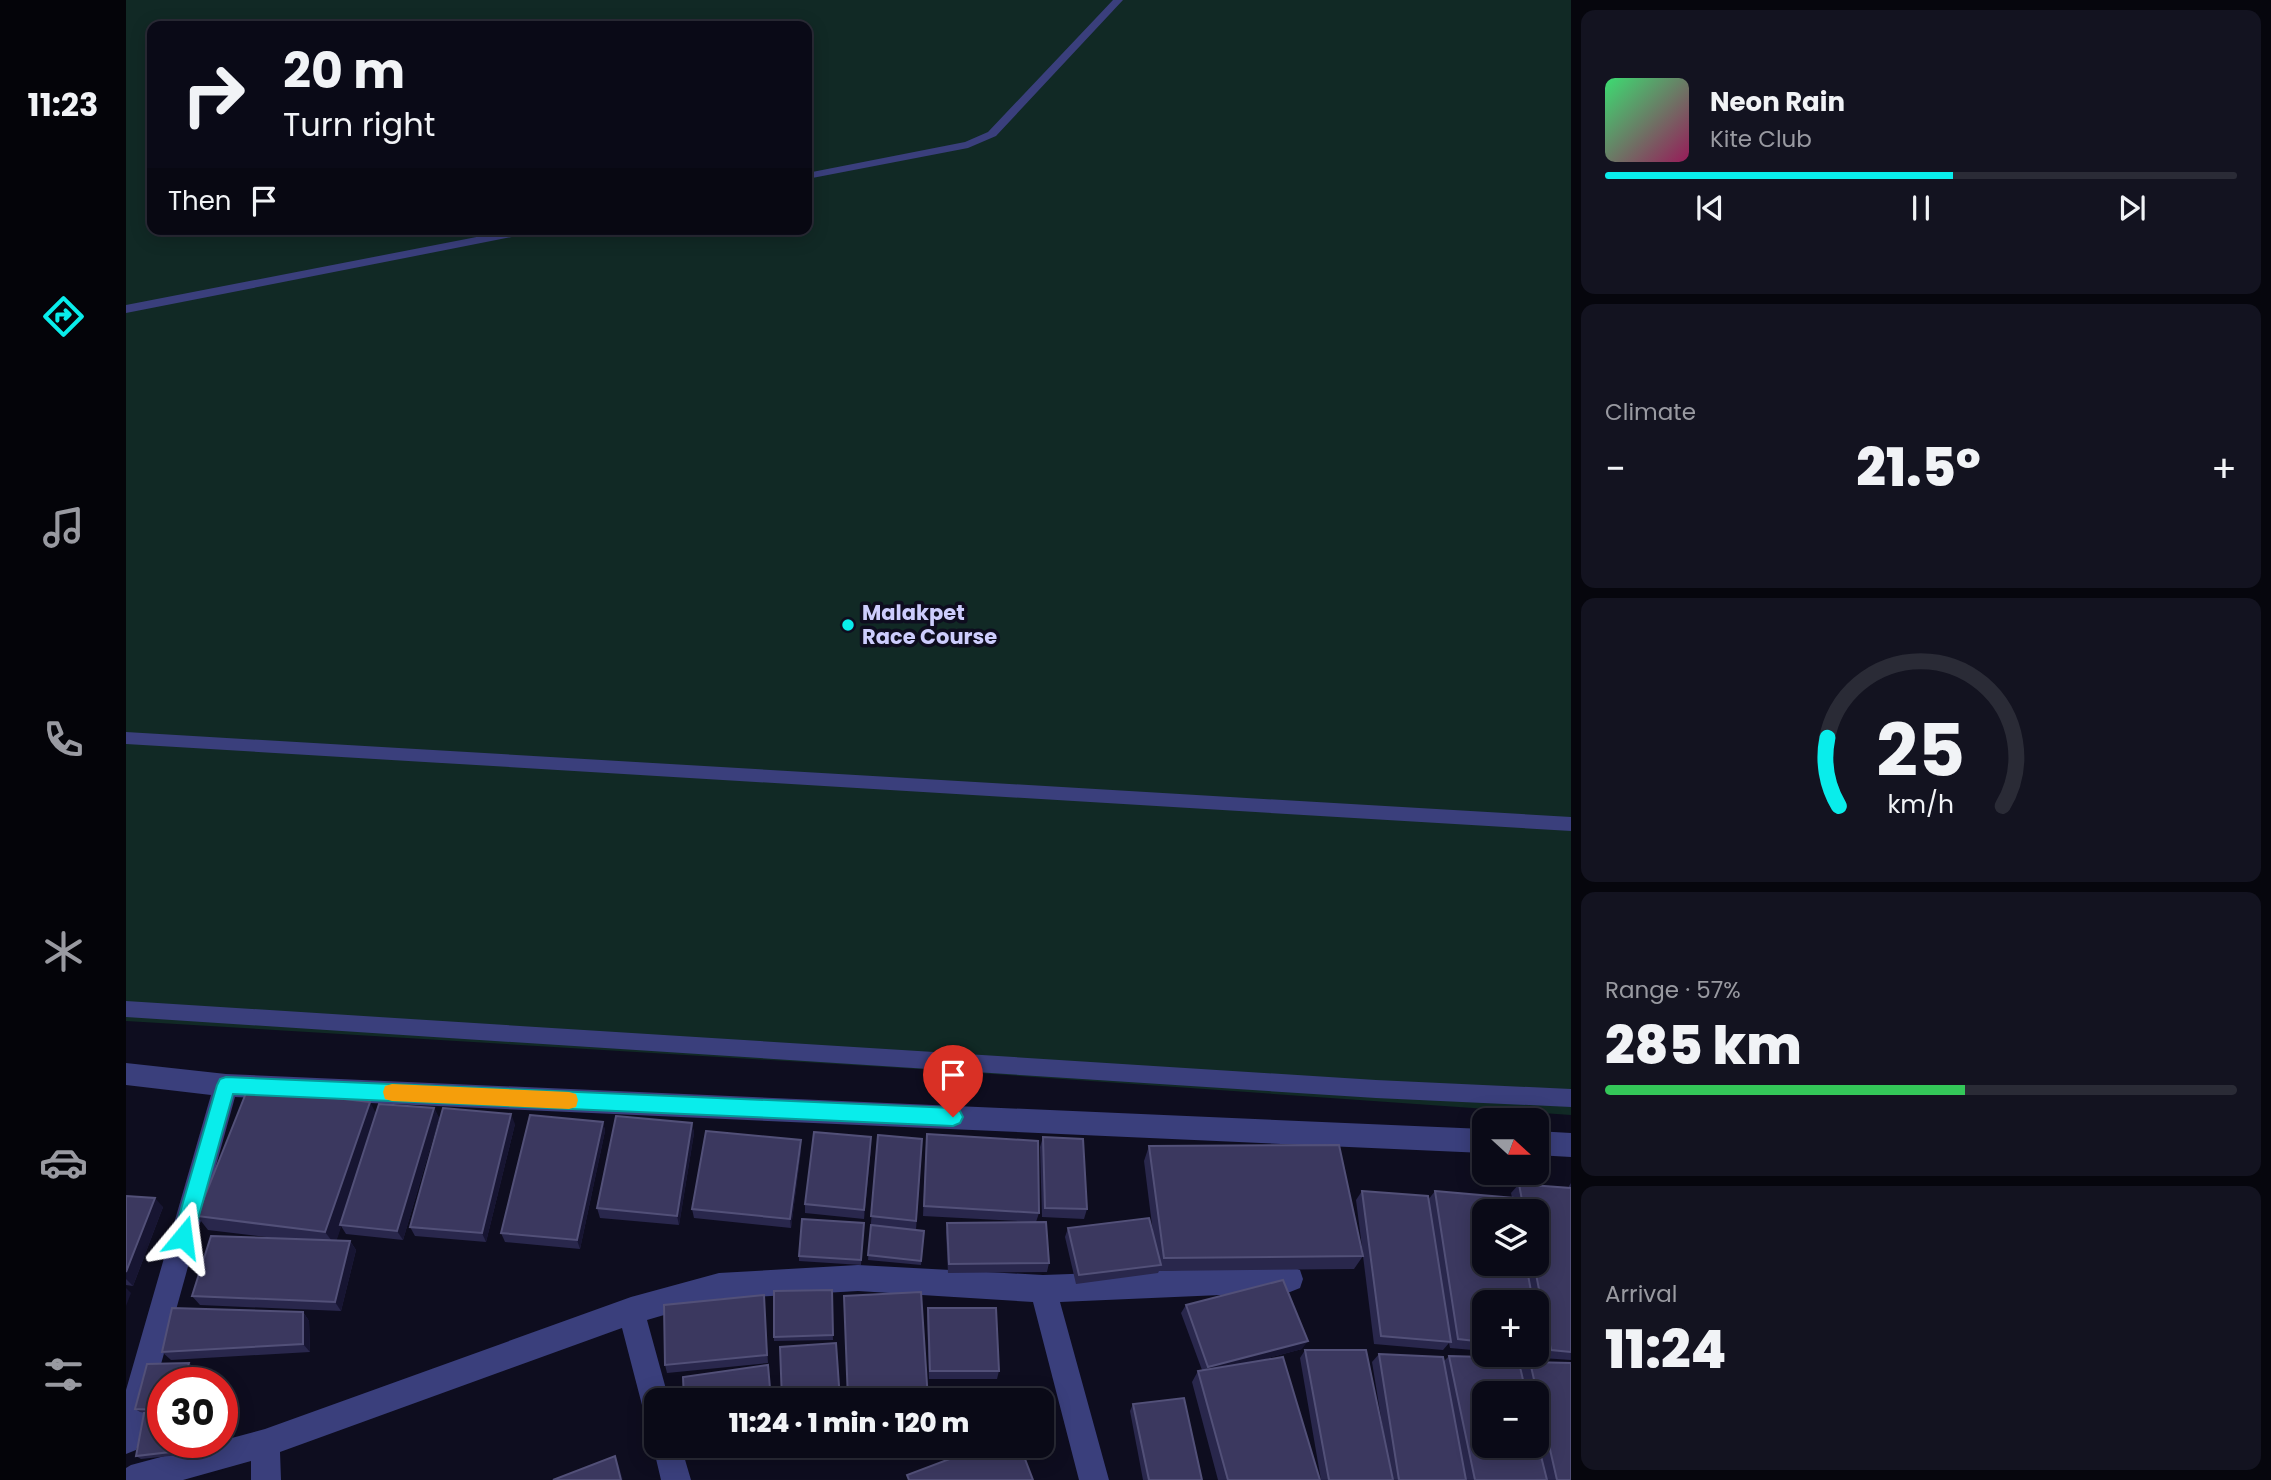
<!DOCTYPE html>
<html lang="en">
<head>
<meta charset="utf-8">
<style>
	body { margin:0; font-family:Poppins,sans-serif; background:#131320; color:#f1f3f6; height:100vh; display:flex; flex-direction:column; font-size:26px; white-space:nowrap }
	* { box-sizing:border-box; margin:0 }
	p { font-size:23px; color:#999aa1 }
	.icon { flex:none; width:38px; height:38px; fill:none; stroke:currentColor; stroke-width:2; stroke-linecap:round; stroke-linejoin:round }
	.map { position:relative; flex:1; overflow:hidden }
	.panel { display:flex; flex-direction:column; gap:10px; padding:10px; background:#06060d; width:700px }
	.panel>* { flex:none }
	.banner { position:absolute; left:21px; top:21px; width:665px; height:214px; border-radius:14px; box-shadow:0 4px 18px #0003,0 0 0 2px #2a2b36; background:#0a0a17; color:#f1f3f6; overflow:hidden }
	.needle { width:46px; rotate:111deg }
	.fabs { position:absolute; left:1346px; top:1108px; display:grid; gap:14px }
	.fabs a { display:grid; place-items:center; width:77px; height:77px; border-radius:14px; background:#0a0a17; box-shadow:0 4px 18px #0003,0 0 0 2px #2a2b36; font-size:35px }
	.speed { position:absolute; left:21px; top:1367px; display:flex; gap:14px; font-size:35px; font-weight:700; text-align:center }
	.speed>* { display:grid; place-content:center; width:91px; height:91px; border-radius:50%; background:#0a0a17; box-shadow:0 4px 18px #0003,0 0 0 2px #2a2b36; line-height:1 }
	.speed .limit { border:10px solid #d22; background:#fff; color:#111 }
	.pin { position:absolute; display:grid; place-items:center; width:60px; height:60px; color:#fff; margin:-72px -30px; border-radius:50% 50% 50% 0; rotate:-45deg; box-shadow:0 0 7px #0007 }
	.pin .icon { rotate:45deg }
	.me { position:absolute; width:77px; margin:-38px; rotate:16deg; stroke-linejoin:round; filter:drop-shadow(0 0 5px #0008) }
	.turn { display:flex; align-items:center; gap:24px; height:147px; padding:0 21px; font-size:32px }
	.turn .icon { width:91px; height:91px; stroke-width:2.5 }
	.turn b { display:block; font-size:49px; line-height:60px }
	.then { display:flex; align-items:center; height:66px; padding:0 21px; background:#0003; gap:14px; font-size:26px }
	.big { font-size:52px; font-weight:800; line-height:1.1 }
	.panel .card { flex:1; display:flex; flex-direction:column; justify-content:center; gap:10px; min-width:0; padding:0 24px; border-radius:14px; background:#131320 }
	.panel .dial { align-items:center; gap:0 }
	.dial svg { height:182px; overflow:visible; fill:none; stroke:#2a2b36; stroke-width:7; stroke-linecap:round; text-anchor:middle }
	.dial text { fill:#f1f3f6; stroke:none }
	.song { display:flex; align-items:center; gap:21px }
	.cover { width:84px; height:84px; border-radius:10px; background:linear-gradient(135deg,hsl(140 70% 55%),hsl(330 70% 35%)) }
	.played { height:7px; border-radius:4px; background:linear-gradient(90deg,#09edeb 55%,#2a2b36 55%) }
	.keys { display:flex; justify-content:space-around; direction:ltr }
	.heat { display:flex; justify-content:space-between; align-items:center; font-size:38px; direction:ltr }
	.charge { height:10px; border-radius:5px; background:linear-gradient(90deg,#34c759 57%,#2a2b36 0) }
	.trip { position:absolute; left:518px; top:1388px; width:410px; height:70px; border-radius:14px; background:#0a0a17; box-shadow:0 4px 18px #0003,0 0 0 2px #2a2b36; font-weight:800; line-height:70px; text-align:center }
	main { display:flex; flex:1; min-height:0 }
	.menu { display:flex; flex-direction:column; width:126px; justify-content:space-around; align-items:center; background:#040409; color:#999aa1 }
	.menu .icon { width:49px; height:49px }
	.menu .selected { color:#09edeb }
	.menu b { font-size:32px; color:#f1f3f6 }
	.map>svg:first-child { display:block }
	.green { fill:#112925; fill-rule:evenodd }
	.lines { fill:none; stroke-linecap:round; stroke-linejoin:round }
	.lane { fill:#3a3f7c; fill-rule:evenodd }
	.street { fill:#3a3f7c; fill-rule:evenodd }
	.wall { fill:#29274c; fill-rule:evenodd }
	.shaded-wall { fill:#171532 }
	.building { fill:#3b385f; stroke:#525078; stroke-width:2 }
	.route { fill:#09edeb; stroke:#069a99; stroke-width:2 }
	.slow { fill:#f59e0b }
	.poi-dot { fill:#09edeb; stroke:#0e0d1f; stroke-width:2.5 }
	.labels { text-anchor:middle; stroke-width:7; stroke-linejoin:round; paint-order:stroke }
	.poi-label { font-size:21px; font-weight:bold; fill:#cdcdfd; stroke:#0e0d1f; text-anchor:start }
</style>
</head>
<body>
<main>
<nav class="menu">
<b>11:23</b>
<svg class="icon selected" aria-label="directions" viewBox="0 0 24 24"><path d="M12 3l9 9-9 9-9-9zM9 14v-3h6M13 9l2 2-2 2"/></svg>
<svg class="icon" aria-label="music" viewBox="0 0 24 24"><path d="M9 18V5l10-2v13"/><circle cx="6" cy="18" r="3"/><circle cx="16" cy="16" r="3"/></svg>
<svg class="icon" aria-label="phone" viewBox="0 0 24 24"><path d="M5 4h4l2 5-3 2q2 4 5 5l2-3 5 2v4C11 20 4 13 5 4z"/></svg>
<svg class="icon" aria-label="climate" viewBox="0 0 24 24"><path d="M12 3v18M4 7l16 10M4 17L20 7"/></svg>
<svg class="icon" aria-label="car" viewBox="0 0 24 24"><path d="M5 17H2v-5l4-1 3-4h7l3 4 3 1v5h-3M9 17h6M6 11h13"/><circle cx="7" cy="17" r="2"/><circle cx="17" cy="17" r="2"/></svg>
<svg class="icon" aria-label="filters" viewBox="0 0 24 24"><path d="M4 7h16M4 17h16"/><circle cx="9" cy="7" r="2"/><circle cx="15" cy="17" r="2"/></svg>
</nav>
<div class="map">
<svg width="1445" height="1480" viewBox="0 0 1445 1480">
	<rect width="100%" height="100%" fill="#0e0d1f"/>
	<path class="green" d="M0,0h1445v1115l-636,-45 -809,-49zM26,26h655v203h-655z"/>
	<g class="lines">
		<g class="lane">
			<polygon points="987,0 997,0 870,136 842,148 681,179 681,173 839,142 862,132"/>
			<polygon points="392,229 417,229 411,232 0,313 0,305"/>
			<polygon points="0,732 1445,817 1445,831 0,744"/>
			<polygon points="0,1001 1250,1080 1445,1089 1445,1107 1250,1098 0,1017"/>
		</g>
		<g class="street">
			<polygon points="0,1063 100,1074 1358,1129 1358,1153 109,1097 14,1440 10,1450 0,1454 0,1390 85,1095 0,1085"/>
			<polygon points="1410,1131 1445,1133 1445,1157 1410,1155"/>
			<polygon points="732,1265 917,1275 1164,1266 1174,1270 1177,1279 1174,1288 1164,1292 934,1302 983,1480 953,1480 907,1302 732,1291 593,1299 521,1320 543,1400 530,1400 530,1419 520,1415 516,1405 496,1328 154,1452 155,1480 125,1480 125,1461 57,1480 0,1480 0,1468 5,1465 139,1429 505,1297 593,1273"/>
			<polygon points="530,1437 530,1446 555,1446 565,1480 535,1480 527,1446"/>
		</g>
	</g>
	<g class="wall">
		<polygon points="308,1108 313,1118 277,1240 220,1234 215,1226 210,1241 224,1241 230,1250 215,1311 74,1305 66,1296 157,1239 82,1230 71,1216 250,1113"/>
		<polygon points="477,1122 479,1131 454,1249 379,1242 375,1233"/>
		<polygon points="566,1123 568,1133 553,1225 474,1218 471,1208"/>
		<polygon points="389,1124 360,1242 289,1236 284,1227"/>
		<polygon points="752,1135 796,1139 790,1230 798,1231 795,1265 742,1260"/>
		<polygon points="917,1137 961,1209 958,1219 916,1217 914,1147"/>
		<polygon points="675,1140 675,1150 665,1228 568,1218 566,1209"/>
		<polygon points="800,1144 913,1213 910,1222 923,1263 921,1272 822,1273 820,1232 821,1223 909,1222 797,1216"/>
		<path d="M1023,1146l214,109 -7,-55 6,-9 66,9 7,-9 77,7 -1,-5 8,-9 50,4v-2l2,-3v177l-29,-2 -2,-10 -4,3v-49h-52v49l-34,-3 -1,-5 -6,7 -69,-6 -11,-88 -9,13 -195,2 -1,2 -82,11 -11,-47 3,-9 85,5 -9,-72zM1358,1211h52v53h-52z"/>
		<polygon points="745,1147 738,1219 679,1213 679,1204"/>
		<polygon points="0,1196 37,1207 7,1286 0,1285"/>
		<polygon points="738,1223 735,1265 673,1261 673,1256"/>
		<polygon points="706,1290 707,1340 648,1341 648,1337"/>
		<polygon points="638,1295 642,1363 541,1373 539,1365"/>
		<polygon points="1060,1305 1176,1349 1127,1362 1194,1480 1092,1480 1066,1382 1072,1371 1076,1370 1055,1313"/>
		<polygon points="802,1308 873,1371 871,1379 803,1379 801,1316"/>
		<polygon points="177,1312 183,1321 184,1352 45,1360 36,1352"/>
		<path d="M1179,1350l79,86 -12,-74 7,-8 65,7 5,-5 72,14 9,-8 41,118h-250l-21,-122zM1358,1393h52v53z"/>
		<polygon points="63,1363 67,1367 63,1382 37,1382 37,1442 83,1442 82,1452 15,1459 10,1456 19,1413 14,1412 9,1409 21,1364"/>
		<polygon points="1007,1404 1076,1480 1017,1480 1004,1411"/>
		<polygon points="561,1446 637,1446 563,1456"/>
	</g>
	<g class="shaded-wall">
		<polygon points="244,1102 252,1117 209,1245 199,1232"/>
		<polygon points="308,1108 313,1118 277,1240 271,1231"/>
		<polygon points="385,1114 389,1124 360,1242 356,1233"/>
		<polygon points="477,1122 479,1131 454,1249 451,1240"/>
		<polygon points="566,1123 568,1133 553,1225 551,1216"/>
		<polygon points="745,1137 745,1147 738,1219 738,1210"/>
		<polygon points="675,1140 675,1150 665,1228 664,1219"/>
		<polygon points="29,1198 37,1207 7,1286 0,1279 0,1272"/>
		<polygon points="224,1241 230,1250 215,1311 209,1302"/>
		<polygon points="0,1288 5,1293 0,1306"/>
		<polygon points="177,1312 183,1321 184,1352 177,1344"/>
		<polygon points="1182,1341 1176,1349 1078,1375 1082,1367"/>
		<polygon points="63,1363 67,1367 63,1382 58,1382"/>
		<polygon points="79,1442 83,1442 82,1452 78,1448"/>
		<polygon points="489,1456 493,1466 497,1480 495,1480"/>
	</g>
	<g class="building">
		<polygon points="122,1088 244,1102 199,1232 71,1216"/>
		<polygon points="253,1104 308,1108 271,1231 214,1225"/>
		<polygon points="317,1108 385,1114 356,1233 284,1227"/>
		<polygon points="404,1115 477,1122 451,1240 375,1233"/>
		<polygon points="490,1116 566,1123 551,1216 471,1208"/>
		<polygon points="580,1131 675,1140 664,1219 566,1209"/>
		<polygon points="688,1132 745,1137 738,1210 679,1204"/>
		<polygon points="801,1134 912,1141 913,1213 798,1206"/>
		<polygon points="752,1135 796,1139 790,1221 745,1216"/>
		<polygon points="917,1137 957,1139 961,1209 919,1208"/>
		<polygon points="1213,1145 1237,1256 1038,1258 1023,1146"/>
		<polygon points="1393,1184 1445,1188 1445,1352 1425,1350 1408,1264 1410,1264 1410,1211 1398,1211"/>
		<polygon points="1236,1191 1302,1196 1325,1342 1255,1336"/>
		<polygon points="1309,1191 1388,1198 1390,1211 1358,1211 1358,1264 1400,1264 1407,1302 1358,1302 1358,1342 1332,1339"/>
		<polygon points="0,1196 29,1198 0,1272"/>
		<polygon points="1023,1218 1035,1265 953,1275 942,1228"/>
		<polygon points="676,1219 738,1223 735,1260 673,1256"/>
		<polygon points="920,1222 923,1263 823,1264 821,1223"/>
		<polygon points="745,1225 798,1231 795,1261 742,1255"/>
		<polygon points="85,1236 224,1241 209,1302 66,1296"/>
		<polygon points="1157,1280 1182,1341 1082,1367 1060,1305"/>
		<polygon points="706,1290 707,1335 648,1337 648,1291"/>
		<polygon points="795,1292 802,1400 722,1400 718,1296"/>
		<polygon points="638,1295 641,1355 539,1365 538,1305"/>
		<polygon points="46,1308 177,1312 177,1344 36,1352"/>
		<polygon points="802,1308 870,1308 873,1371 804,1371"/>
		<polygon points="1410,1323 1415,1347 1410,1347"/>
		<polygon points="710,1343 714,1400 656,1400 654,1347"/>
		<polygon points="1179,1350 1240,1350 1267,1480 1203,1480"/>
		<polygon points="1253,1354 1317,1357 1340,1480 1273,1480"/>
		<polygon points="1323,1356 1392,1358 1400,1393 1358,1393 1358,1446 1410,1446 1410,1436 1421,1480 1349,1480"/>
		<polygon points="1157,1357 1194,1480 1102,1480 1072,1371"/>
		<polygon points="1404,1362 1445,1363 1445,1480 1431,1480"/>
		<polygon points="63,1363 58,1382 37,1382 37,1410 9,1409 21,1364"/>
		<polygon points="642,1365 645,1400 558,1400 557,1377"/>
		<polygon points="1058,1398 1076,1480 1023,1480 1007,1404"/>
		<polygon points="37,1411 37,1442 79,1442 78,1448 10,1456 18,1413"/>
		<polygon points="561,1446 586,1446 561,1449"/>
		<polygon points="858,1446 894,1446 907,1480 783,1480 781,1475"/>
		<polygon points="489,1456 495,1480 427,1480"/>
	</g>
	<polygon class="route" points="100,1077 827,1108 834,1111 837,1117 834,1123 827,1126 107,1094 67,1237 64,1244 57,1247 50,1244 47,1237 91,1085 94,1079"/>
	<polygon class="slow" points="266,1084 443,1092 450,1094 452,1100 450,1107 443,1109 266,1101 259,1099 257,1092 259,1086"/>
	<circle class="poi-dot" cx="722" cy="625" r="7"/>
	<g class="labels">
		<g class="poi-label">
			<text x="736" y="620">Malakpet<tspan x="736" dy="24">Race Course</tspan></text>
		</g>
	</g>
</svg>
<div class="fabs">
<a><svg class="needle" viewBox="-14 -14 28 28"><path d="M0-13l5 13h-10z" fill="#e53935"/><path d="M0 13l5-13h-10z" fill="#999aa1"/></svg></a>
<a><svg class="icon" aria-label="layers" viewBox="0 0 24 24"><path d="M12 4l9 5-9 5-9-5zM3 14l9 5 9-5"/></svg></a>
<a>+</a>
<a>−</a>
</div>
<div class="speed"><div class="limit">30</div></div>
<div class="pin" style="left:827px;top:1117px;background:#d93025"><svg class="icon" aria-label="arrive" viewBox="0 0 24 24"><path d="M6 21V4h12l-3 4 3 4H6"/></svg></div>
<svg class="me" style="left:57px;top:1237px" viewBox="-20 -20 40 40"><path d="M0-17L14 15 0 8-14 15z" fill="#09edeb" stroke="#fff" stroke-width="4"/></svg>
<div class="trip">11:24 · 1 min · 120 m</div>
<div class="banner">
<div class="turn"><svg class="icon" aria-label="right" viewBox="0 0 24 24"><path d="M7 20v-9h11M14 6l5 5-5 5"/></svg><div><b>20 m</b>Turn right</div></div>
<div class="then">Then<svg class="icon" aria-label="arrive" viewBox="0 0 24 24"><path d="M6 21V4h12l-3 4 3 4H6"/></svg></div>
</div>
</div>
<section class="panel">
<div class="card">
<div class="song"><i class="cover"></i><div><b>Neon Rain</b><p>Kite Club</p></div></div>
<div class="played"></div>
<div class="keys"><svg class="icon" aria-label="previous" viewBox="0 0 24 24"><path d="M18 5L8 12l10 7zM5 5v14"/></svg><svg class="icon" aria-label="pause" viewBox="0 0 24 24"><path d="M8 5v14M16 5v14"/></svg><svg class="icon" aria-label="next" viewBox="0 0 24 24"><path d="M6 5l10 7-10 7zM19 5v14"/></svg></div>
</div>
<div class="card"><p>Climate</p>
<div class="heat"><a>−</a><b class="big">21.5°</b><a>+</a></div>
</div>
<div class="card dial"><svg viewBox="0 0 100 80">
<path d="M14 69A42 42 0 1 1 86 69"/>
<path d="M14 69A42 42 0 0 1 9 39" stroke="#09edeb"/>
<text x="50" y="56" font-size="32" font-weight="700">25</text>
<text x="50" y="72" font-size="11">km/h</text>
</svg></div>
<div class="card"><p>Range · 57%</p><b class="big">285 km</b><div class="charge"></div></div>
<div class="card"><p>Arrival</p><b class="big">11:24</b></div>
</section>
</main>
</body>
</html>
